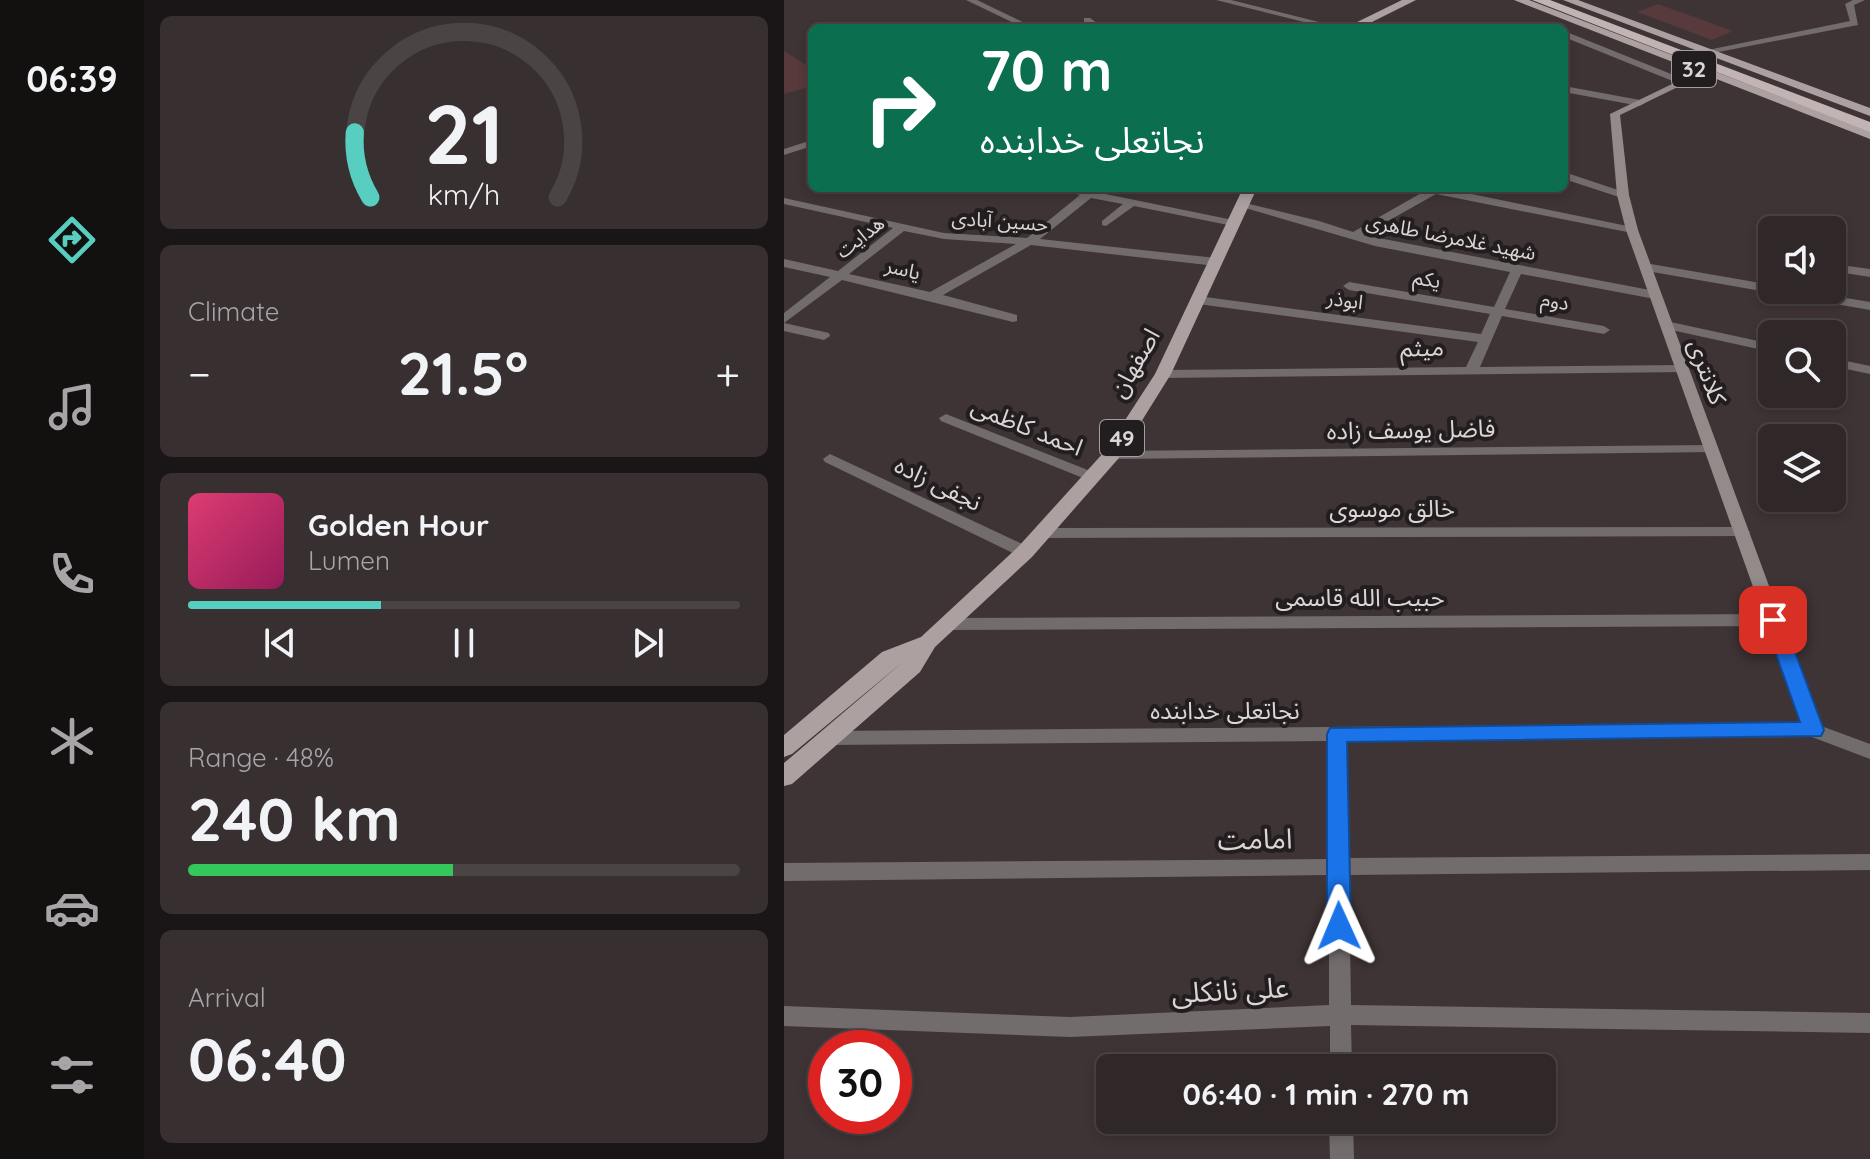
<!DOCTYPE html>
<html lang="en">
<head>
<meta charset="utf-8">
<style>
	body { margin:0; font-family:Quicksand,"Noto Sans Arabic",sans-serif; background:#372f30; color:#f1f3f6; height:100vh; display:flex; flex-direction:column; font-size:30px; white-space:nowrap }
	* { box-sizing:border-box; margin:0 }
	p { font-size:26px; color:#a7a5a8 }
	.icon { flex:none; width:44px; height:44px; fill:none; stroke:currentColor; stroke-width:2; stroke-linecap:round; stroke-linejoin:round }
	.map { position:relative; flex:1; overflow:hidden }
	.side { display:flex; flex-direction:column; gap:16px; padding:16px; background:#1a1516; width:640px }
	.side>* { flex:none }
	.hud { position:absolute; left:24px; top:24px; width:760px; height:168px; border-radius:12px; box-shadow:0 4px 12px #0003,0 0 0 2px #4a4445; background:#0b6e4f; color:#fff; overflow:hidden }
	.tools { position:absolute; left:974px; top:216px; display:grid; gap:16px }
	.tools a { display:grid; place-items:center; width:88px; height:88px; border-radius:12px; background:#2f2728; box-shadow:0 4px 12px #0003,0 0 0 2px #4a4445; font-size:40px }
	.speed { position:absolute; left:24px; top:1030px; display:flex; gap:16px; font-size:40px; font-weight:700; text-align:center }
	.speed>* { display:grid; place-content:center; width:104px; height:104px; border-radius:50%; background:#2f2728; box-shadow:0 4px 12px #0003,0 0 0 2px #4a4445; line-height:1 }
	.speed .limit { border:12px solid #d22; background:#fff; color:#111 }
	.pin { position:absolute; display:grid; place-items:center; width:68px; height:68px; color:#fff; margin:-34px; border-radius:16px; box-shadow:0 4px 12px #0006 }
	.me { position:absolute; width:88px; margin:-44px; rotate:359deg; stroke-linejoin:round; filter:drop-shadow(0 0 6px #0008) }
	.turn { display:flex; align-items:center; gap:28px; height:168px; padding:0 40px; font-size:36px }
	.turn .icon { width:104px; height:104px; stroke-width:2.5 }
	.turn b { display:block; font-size:56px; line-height:68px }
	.big { font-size:60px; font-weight:700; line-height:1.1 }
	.side .card { flex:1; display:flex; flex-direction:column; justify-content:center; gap:12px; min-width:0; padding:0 28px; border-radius:12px; background:#372f30 }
	.side .dial { align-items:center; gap:0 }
	.dial svg { height:208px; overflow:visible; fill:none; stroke:#4a4445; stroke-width:7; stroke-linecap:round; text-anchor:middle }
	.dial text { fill:#f1f3f6; stroke:none }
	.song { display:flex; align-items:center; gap:24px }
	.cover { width:96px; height:96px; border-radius:12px; background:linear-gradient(135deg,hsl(340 70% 55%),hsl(330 70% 35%)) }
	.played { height:8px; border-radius:4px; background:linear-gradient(90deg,#58cec1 35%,#4a4445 35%) }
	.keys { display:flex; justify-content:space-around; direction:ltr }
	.heat { display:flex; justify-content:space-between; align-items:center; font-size:44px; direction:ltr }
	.charge { height:12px; border-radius:6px; background:linear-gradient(90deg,#34c759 48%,#4a4445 0) }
	.trip { position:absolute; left:312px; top:1054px; width:460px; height:80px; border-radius:12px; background:#2f2728; box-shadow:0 4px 12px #0003,0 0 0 2px #4a4445; font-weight:700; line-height:80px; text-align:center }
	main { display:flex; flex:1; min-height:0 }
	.menu { display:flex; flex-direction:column; width:144px; justify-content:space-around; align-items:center; background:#131010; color:#a7a5a8 }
	.menu .icon { width:56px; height:56px }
	.menu .active { color:#58cec1 }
	.menu b { font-size:36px; color:#f1f3f6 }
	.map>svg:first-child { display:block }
	.green { fill:#58393c }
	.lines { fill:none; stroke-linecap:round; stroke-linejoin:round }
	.street { fill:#726c6d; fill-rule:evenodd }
	.secondary { fill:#938a8a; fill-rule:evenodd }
	.primary { fill:#aca0a0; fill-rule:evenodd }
	.highway { fill:#c2b4b5; fill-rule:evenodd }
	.route { fill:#1a73e8; stroke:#114b97; stroke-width:2 }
	.labels { text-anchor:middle; stroke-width:8; stroke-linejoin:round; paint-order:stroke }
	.far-street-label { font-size:20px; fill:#dcd5d5; stroke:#221d1e }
	.shield { fill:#221d1e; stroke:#a49e9e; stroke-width:2 }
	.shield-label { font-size:22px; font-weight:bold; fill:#dcd5d5 }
	.street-label { font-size:24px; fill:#dcd5d5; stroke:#221d1e }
	.near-street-label { font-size:28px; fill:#dcd5d5; stroke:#221d1e }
</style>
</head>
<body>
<main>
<nav class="menu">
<b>06:39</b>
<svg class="icon active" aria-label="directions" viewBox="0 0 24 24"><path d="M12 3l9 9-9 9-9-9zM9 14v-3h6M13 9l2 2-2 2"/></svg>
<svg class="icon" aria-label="music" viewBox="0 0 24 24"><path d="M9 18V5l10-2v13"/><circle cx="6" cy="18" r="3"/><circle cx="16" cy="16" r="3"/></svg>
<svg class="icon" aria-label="phone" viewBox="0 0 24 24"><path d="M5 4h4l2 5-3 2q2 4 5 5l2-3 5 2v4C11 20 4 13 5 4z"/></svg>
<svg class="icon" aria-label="climate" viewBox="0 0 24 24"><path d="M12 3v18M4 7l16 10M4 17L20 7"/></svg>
<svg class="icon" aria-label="car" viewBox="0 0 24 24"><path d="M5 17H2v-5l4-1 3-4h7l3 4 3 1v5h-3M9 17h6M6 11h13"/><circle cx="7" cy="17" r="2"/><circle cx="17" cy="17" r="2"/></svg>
<svg class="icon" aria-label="filters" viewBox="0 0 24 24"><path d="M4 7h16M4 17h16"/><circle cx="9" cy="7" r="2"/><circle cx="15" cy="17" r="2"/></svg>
</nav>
<section class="side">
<div class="card dial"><svg viewBox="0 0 100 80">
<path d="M14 69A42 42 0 1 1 86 69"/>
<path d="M14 69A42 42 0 0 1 8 44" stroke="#58cec1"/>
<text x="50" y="56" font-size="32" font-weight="700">21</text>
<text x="50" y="72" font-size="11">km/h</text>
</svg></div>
<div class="card"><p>Climate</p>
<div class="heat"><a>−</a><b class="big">21.5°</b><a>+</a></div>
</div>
<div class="card">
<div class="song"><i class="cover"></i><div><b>Golden Hour</b><p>Lumen</p></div></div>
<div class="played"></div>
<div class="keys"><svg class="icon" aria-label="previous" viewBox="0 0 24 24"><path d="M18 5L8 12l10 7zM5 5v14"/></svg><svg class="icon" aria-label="pause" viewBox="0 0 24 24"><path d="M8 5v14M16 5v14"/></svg><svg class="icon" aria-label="next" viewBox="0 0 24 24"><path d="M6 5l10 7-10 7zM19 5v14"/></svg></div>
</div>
<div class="card"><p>Range · 48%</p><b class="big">240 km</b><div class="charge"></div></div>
<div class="card"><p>Arrival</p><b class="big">06:40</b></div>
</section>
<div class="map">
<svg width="1086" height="1159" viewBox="0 0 1086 1159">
	<rect width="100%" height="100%" fill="#3f3435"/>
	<g class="green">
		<polygon points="874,4 949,31 928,40 853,12"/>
		<polygon points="0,51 28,69 28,86 0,94"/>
	</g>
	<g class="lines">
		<g class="street">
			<polygon points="182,0 193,0 251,28 240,28"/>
			<polygon points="432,0 447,0 559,28 544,28"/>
			<polygon points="1069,0 1081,0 1070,5 1074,25 919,55 914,52 1066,21 1061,4"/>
			<polygon points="300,18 306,18 320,28 310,28 300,22"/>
			<polygon points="780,31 902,80 904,82 896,84 780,37"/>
			<polygon points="27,57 28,63 24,62 24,58"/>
			<polygon points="780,86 856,100 861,103 856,106 780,92"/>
			<polygon points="28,140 28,146 0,155 0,149"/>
			<polygon points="780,172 843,193 845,195 835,197 780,179"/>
			<path d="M271,188h21l157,32 6,3 -6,3 -99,-20 -28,20 -4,-1v-4l21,-17 -32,-6 -51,41 176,19 6,4 -6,4 -185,-21 -88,50 74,20v6l-4,1 -171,-42 -58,43v-10l46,-36 -46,-10v-8l54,12 55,-43 -109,-24v-6l160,35 83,5 53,-43zM120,231l40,8 72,5 -86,48 -81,-18z"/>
			<polygon points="646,188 659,188 848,227 854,230 848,233 652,194 579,235 871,291 877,295 871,299 737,274 721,309 820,326 826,330 820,334 718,316 696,367 898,365 903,366 903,372 379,378 372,374 379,370 682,367 694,342 414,304 408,300 414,296 697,334 706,314 565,290 559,286 565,282 710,307 726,272 591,246 451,205 457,202 535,221 569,232"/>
			<polygon points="861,263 988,285 988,290 1014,290 1086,302 1086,310 857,270 857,264"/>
			<polygon points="1049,264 1086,269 1086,277 1048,271"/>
			<polygon points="882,321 988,344 988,352 878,328 878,322"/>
			<polygon points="0,323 45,333 46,336 40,340 0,331"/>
			<polygon points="1048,358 1086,366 1086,374 1048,366"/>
			<polygon points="162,414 314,474 316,477 309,482 304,480 157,421 155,418"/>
			<polygon points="927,445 932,446 934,449 932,452 328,459 321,455 328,451"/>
			<polygon points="46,454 247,548 249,552 247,556 235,556 41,462 39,459"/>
			<polygon points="958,527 966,532 963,536 258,538 250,533 258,528"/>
			<polygon points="989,614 997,620 989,626 163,630 157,628 155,624 157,620 163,618"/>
			<polygon points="1029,723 1086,744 1086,759 1028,737 562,741 564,858 1086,854 1086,870 565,875 567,1005 1086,1013 1086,1033 567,1025 568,1068 546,1068 546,1026 286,1037 0,1026 0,1006 286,1017 545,1005 545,875 0,881 0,863 545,859 544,741 44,745 38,743 35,738 38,733 44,731"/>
			<polygon points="545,1120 569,1120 570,1159 546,1159"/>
		</g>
		<polygon class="secondary" points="917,70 925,72 836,115 845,195 854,230 1038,730 1035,735 1029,737 1023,735 1020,730 842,230 833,195 826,114"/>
		<g class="primary">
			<polygon points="618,0 632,0 576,28 561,28"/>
			<polygon points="730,0 745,0 1086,131 1086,139"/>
			<polygon points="779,0 794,0 1086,108 1086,116"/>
			<polygon points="459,188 473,188 387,374 334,459 248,557 151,647 136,672 8,784 0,786 0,763 120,661 8,754 0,757 0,735 98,652 137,637 234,547 321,451 371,374"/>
		</g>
		<polygon class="highway" points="748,0 766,0 1086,122 1086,132"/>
	</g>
	<polygon class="route" points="989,613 999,620 1040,730 1037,736 563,742 567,926 563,933 555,936 547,933 543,926 543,734 546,728 1016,722 980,620"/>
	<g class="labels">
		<g class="far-street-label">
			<text transform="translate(216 221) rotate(4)" y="7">حسین آبادی</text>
			<text transform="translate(76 237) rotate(-38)" y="7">هدایت</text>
			<text transform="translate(667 237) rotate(11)" y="7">شهید غلامرضا طاهری</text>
			<text transform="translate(119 269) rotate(13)" y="7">یاسر</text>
			<text transform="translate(643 279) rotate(10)" y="7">یکم</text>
			<text transform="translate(561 300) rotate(8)" y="7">ابوذر</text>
			<text transform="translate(771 301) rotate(10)" y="7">دوم</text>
		</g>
		<g class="shield">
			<rect x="888" y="51" width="44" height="36" rx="6"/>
			<rect x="316" y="420" width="44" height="36" rx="6"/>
		</g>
		<g class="shield-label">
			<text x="910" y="77">32</text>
			<text x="338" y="446">49</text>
		</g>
		<g class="street-label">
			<text transform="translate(638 348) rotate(-1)" y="8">میثم</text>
			<text transform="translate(351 363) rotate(-60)" y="8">اصفهان</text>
			<text transform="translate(923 372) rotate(70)" y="8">کلانتری</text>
			<text transform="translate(243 427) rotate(22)" y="8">احمد کاظمی</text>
			<text transform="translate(627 430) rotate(-1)" y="8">فاضل یوسف زاده</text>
			<text transform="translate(154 484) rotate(26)" y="8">نجفی زاده</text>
			<text x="608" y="517">خالق موسوی</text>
			<text x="576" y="606">حبیب الله قاسمی</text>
			<text x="441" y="719">نجاتعلی خدابنده</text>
		</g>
		<g class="near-street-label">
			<text transform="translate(471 839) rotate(-1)" y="10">امامت</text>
			<text transform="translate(446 990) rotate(-3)" y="10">علی نانکلی</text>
		</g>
	</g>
</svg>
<div class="tools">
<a><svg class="icon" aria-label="sound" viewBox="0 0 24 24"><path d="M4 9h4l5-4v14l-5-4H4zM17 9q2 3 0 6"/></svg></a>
<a><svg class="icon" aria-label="search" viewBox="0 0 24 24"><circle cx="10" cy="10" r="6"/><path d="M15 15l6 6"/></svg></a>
<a><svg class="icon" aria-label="layers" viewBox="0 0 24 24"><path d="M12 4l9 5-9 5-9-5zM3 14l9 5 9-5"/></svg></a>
</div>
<div class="speed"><div class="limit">30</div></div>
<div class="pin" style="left:989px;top:620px;background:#d93025"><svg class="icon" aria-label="arrive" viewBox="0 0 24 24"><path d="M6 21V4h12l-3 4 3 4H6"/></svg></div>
<svg class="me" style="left:555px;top:926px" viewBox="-20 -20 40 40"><path d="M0-17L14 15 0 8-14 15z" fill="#1a73e8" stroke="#fff" stroke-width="4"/></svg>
<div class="trip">06:40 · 1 min · 270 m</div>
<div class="hud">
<div class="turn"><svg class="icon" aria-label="right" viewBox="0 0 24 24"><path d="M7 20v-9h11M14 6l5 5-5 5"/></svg><div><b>70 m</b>نجاتعلی خدابنده</div></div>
</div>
</div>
</main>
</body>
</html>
